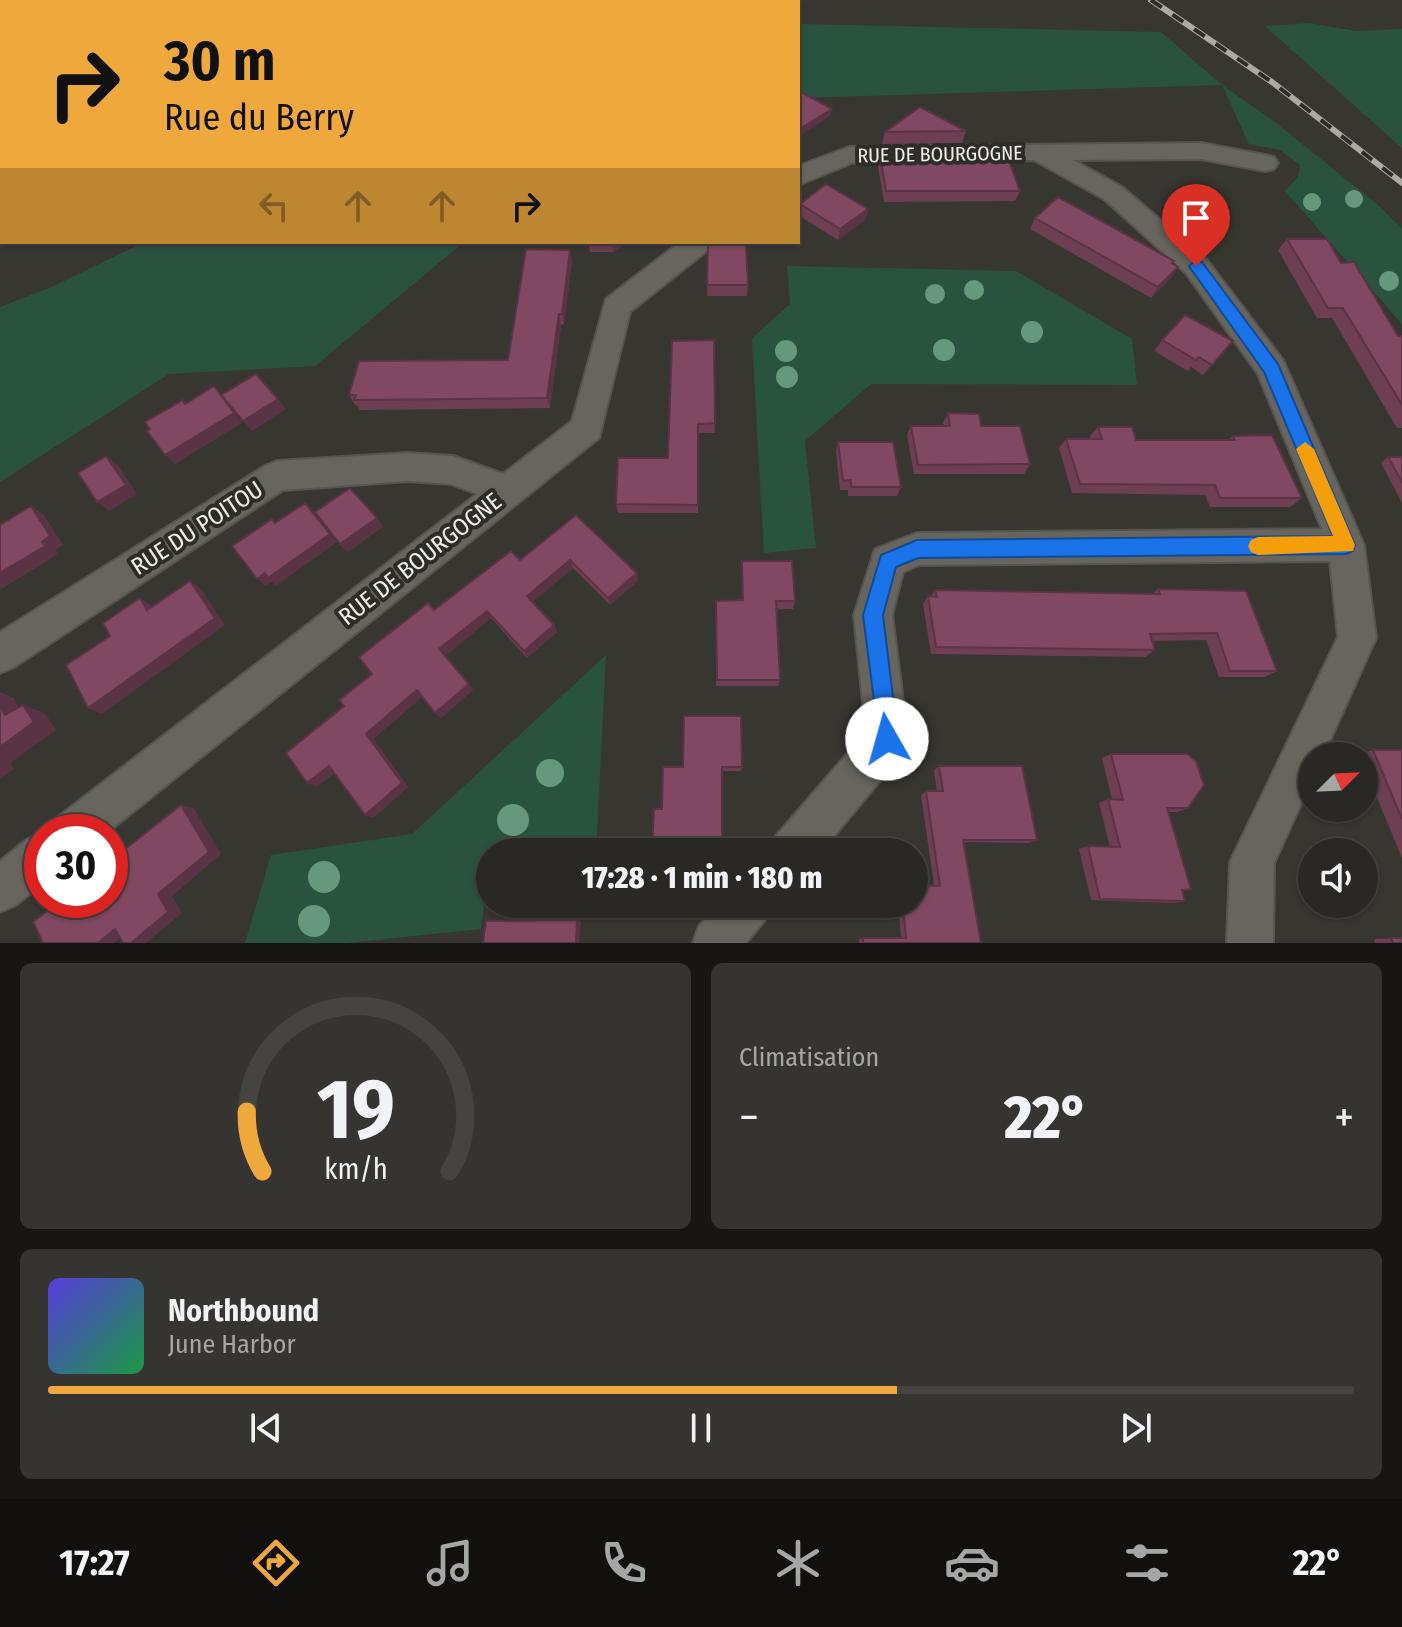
<!DOCTYPE html>
<html lang="fr">
<head>
<meta charset="utf-8">
<style>
	body { margin:0; font-family:"Fira Sans Condensed",sans-serif; background:#363431; color:#f1f3f6; height:100vh; display:flex; flex-direction:column; font-size:30px; white-space:nowrap }
	* { box-sizing:border-box; margin:0 }
	p { font-size:26px; color:#a5a6a6 }
	.icon { flex:none; width:44px; height:44px; fill:none; stroke:currentColor; stroke-width:2; stroke-linecap:round; stroke-linejoin:round }
	.map { position:relative; height:943px; overflow:hidden }
	.panel { display:flex; flex-direction:column; gap:20px; padding:20px; background:#171614; flex:1 }
	.panel>* { flex:none }
	.top-card { position:absolute; left:0px; top:0px; width:800px; height:244px; box-shadow:0 2px 6px #0004,0 0 0 2px #464441; background:#eea83c; color:#111; overflow:hidden }
	.needle { width:52px; rotate:66deg }
	.fabs { position:absolute; left:1298px; top:742px; display:grid; gap:16px }
	.fabs a { display:grid; place-items:center; width:80px; height:80px; border-radius:50%; background:#2a2824; box-shadow:0 2px 6px #0004,0 0 0 2px #464441; font-size:40px }
	.speed { position:absolute; left:24px; top:814px; display:flex; gap:16px; font-size:40px; font-weight:700; text-align:center }
	.speed>* { display:grid; place-content:center; width:104px; height:104px; border-radius:50%; background:#2a2824; box-shadow:0 2px 6px #0004,0 0 0 2px #464441; line-height:1 }
	.speed .limit { border:12px solid #d22; background:#fff; color:#111 }
	.pin { position:absolute; display:grid; place-items:center; width:68px; height:68px; color:#fff; margin:-82px -34px; border-radius:50% 50% 50% 0; rotate:-45deg; box-shadow:0 0 8px #0007 }
	.pin .icon { rotate:45deg }
	.me { position:absolute; width:88px; margin:-44px; rotate:353deg; stroke-linejoin:round; filter:drop-shadow(0 0 6px #0008) }
	.turn { display:flex; align-items:center; gap:28px; height:168px; padding:0 32px; font-size:36px }
	.turn .icon { width:104px; height:104px; stroke-width:2.5 }
	.turn b { display:block; font-size:56px; line-height:68px }
	.lanes { display:flex; align-items:center; height:76px; padding:0 32px; background:#0003; justify-content:center; gap:40px; direction:ltr }
	.lanes .off { opacity:.35 }
	.big { font-size:60px; font-weight:800; line-height:1.1 }
	.panel .widget { flex:1; display:flex; flex-direction:column; justify-content:center; gap:12px; min-width:0; padding:0 28px; border-radius:12px; background:#363431 }
	.panel .dial { align-items:center; gap:0 }
	.dial svg { height:208px; overflow:visible; fill:none; stroke:#464441; stroke-width:7; stroke-linecap:round; text-anchor:middle }
	.dial text { fill:#f1f3f6; stroke:none }
	.song { display:flex; align-items:center; gap:24px }
	.cover { width:96px; height:96px; border-radius:12px; background:linear-gradient(135deg,hsl(250 70% 55%),hsl(140 70% 35%)) }
	.played { height:8px; border-radius:4px; background:linear-gradient(90deg,#eea83c 65%,#464441 65%) }
	.keys { display:flex; justify-content:space-around; direction:ltr }
	.heat { display:flex; justify-content:space-between; align-items:center; font-size:44px; direction:ltr }
	.panel .tiles { flex:1; display:grid; gap:20px; grid-template-columns:1fr 1fr }
	.widget:last-child { grid-column:span 2 }
	.trip { position:absolute; left:476px; top:838px; width:452px; height:80px; border-radius:40px; background:#2a2824; box-shadow:0 2px 6px #0004,0 0 0 2px #464441; font-weight:800; line-height:80px; text-align:center }
	.tabs { display:flex; height:128px; justify-content:space-around; align-items:center; background:#11100e; color:#a5a6a6 }
	.tabs .icon { width:56px; height:56px }
	.tabs .on { color:#eea83c }
	.tabs b { font-size:36px; color:#f1f3f6 }
	.map>svg:first-child { display:block }
	.green { fill:#29533f }
	.lines { fill:none; stroke-linecap:round; stroke-linejoin:round }
	.minor-casing { stroke:#55544f; stroke-width:4 }
	.primary-casing { stroke:#55544f; stroke-width:4 }
	.minor { fill:#67655e; fill-rule:evenodd }
	.primary { fill:#986d4e; fill-rule:evenodd }
	.rail-casing { stroke:#abaaa5; stroke-width:6 }
	.rail { stroke:#2e2c26; stroke-width:4; stroke-dasharray:13; stroke-linecap:butt }
	.tree { fill:#66987d }
	.wall { fill:#6e3f53 }
	.shaded-wall { fill:#5a3344 }
	.building { fill:#804961; stroke:#5a3344; stroke-width:2 }
	.route { fill:#1a73e8; stroke:#114b97; stroke-width:2 }
	.slow { fill:#f59e0b }
	.labels { text-anchor:middle; stroke-width:8; stroke-linejoin:round; paint-order:stroke }
	.far-street-label { font-size:20px; fill:#efeeea; stroke:#2e2c26 }
	.street-label { font-size:24px; fill:#efeeea; stroke:#2e2c26 }
</style>
</head>
<body>
<div class="map">
<svg width="1402" height="943" viewBox="0 0 1402 943">
	<rect width="100%" height="100%" fill="#383630"/>
	<g class="green">
		<polygon points="1309,23 1356,31 1402,29 1402,148 1265,26"/>
		<polygon points="798,24 1161,32 1222,85 1275,122 1378,205 1402,228 1402,324 1285,191 1298,177 1300,165 1280,150 1249,144 1222,85 798,98"/>
		<polygon points="144,242 464,242 315,366 169,374 0,482 0,307 52,287"/>
		<polygon points="787,266 1016,271 1132,339 1137,385 871,384 805,441 816,548 764,553 752,338 790,304"/>
		<polygon points="606,655 596,852 490,852 481,929 347,943 245,943 271,855 412,834"/>
	</g>
	<g class="lines">
		<g class="minor-casing">
			<g id="minor">
				<polygon points="1201,143 1265,155 1274,157 1278,163 1274,169 1265,171 1201,159 1073,160 1122,187 1206,259 1283,360 1364,545 1376,638 1323,756 1312,756 1312,780 1274,863 1273,943 1227,943 1230,862 1338,637 1330,561 919,565 903,572 892,615 908,739 902,754 821,852 770,852 776,836 866,732 854,615 875,549 917,533 1322,529 1258,374 1186,273 1104,199 1034,160 852,163 798,185 798,166 849,147"/>
				<polygon points="680,242 713,242 709,249 630,312 599,438 108,832 51,832 58,817 477,494 451,484 408,481 283,490 14,667 0,673 0,632 265,466 277,461 408,453 453,456 503,474 572,421 606,299"/>
				<polygon points="42,834 42,884 16,905 0,912 0,861 26,840"/>
				<polygon points="719,904 772,904 765,920 746,943 693,943 699,926"/>
			</g>
		</g>
		<g class="primary-casing">
			<polygon id="primary" points="2,160 2,182 0,183 0,161"/>
		</g>
		<use href="#minor" class="minor"/>
		<use href="#primary" class="primary"/>
		<g class="rail-casing">
			<polyline id="rail" points="1151,0 1272,82 1402,183"/>
		</g>
		<use href="#rail" class="rail"/>
	</g>
	<g class="tree">
		<circle cx="1354" cy="199" r="9"/>
		<circle cx="1312" cy="202" r="9"/>
		<circle cx="1389" cy="281" r="10"/>
		<circle cx="974" cy="290" r="10"/>
		<circle cx="935" cy="294" r="10"/>
		<circle cx="1032" cy="332" r="11"/>
		<circle cx="944" cy="350" r="11"/>
		<circle cx="786" cy="351" r="11"/>
		<circle cx="787" cy="377" r="11"/>
		<circle cx="550" cy="773" r="14"/>
		<circle cx="513" cy="820" r="16"/>
		<circle cx="324" cy="877" r="16"/>
		<circle cx="314" cy="921" r="16"/>
	</g>
	<g class="wall">
		<polygon points="966,131 962,143 882,144 885,132"/>
		<polygon points="880,155 1020,191 1015,201 884,202 878,166"/>
		<polygon points="800,204 868,209 865,220 838,240 798,215"/>
		<polygon points="1035,218 1172,264 1171,278 1151,298 1030,229"/>
		<polygon points="1287,239 1341,263 1398,336 1402,336 1402,428 1397,428 1332,318 1317,318 1278,250"/>
		<polygon points="588,242 629,242 613,252 590,252"/>
		<polygon points="708,243 748,285 747,296 707,296"/>
		<polygon points="570,250 572,261 564,324 561,325 550,408 360,410 357,405 355,405 349,395 508,360"/>
		<polygon points="714,340 715,433 698,433 698,513 618,513 616,504 668,458"/>
		<polygon points="1162,340 1233,341 1203,375 1191,367 1188,371 1154,351"/>
		<polygon points="948,413 981,426 1030,464 1024,474 914,474 907,435 911,426 944,426 943,423"/>
		<polygon points="1098,427 1136,440 1228,440 1233,436 1302,498 1290,507 1210,507 1205,495 1072,493 1059,448 1066,439 1091,439 1090,436"/>
		<polygon points="838,442 901,487 897,496 848,496 848,490 840,490 836,451"/>
		<polygon points="1388,457 1402,457 1402,503 1381,463"/>
		<polygon points="576,515 638,581 610,605 573,568 532,602 554,625 557,632 527,658 491,618 445,656 473,690 441,718 422,697 373,739 408,787 373,818 334,773 316,787 344,706 372,674 434,610 520,560"/>
		<polygon points="742,561 795,601 793,609 776,609 780,680 778,686 716,686 716,601 742,600"/>
		<polygon points="1158,589 1277,671 1265,677 1219,677 1206,640 1152,641 1155,650 1145,657 931,654 923,604 928,596 931,596 935,590 1152,594"/>
		<polygon points="1373,750 1402,750 1402,858 1364,766 1364,756 1360,756 1359,754"/>
		<polygon points="1111,754 1188,808 1177,812 1168,812 1185,901 1173,903 1091,900 1079,849 1088,846 1110,847 1099,803 1108,799 1112,799 1102,758"/>
		<polygon points="939,766 1037,840 1029,843 964,842 981,943 859,943 859,939 863,938 901,938 898,904 914,904 934,885 921,795 926,791 937,791 934,770"/>
		<polygon points="683,767 742,767 741,771 722,771 662,809"/>
		<polygon points="1402,938 1402,943 1375,943 1374,939"/>
	</g>
	<g class="shaded-wall">
		<polygon points="111,0 183,0 178,2 105,2"/>
		<polygon points="2,36 2,62 0,63 0,37"/>
		<polygon points="832,109 830,116 798,137 798,130"/>
		<polygon points="868,209 865,220 838,240 840,229"/>
		<polygon points="612,242 629,242 613,252"/>
		<polygon points="570,250 572,261 564,324 562,314"/>
		<polygon points="1178,267 1171,278 1151,298 1158,287"/>
		<polygon points="559,314 561,325 550,408 547,398"/>
		<polygon points="214,386 242,423 175,464 165,455"/>
		<polygon points="278,399 286,409 252,431 243,421"/>
		<polygon points="106,456 118,465 137,494 109,511 97,502"/>
		<polygon points="305,503 337,542 276,586 272,582 266,586 257,579"/>
		<polygon points="31,506 44,515 63,545 55,550 58,554 0,590 0,573 42,542"/>
		<polygon points="377,518 383,527 347,553 340,544"/>
		<polygon points="570,560 573,568 530,604 527,596"/>
		<polygon points="637,573 638,581 610,605 608,598"/>
		<polygon points="190,581 201,589 225,625 102,714 88,708"/>
		<polygon points="140,598 152,606 159,618 147,610"/>
		<polygon points="487,611 491,618 445,656 439,649"/>
		<polygon points="554,625 557,632 527,658 524,651"/>
		<polygon points="469,684 473,690 441,718 435,713"/>
		<polygon points="417,690 423,696 373,739 408,787 373,818 365,815 366,734"/>
		<polygon points="0,692 14,698 27,723 5,715 0,706"/>
		<polygon points="23,705 45,713 56,730 10,763 14,769 0,779 0,747"/>
		<polygon points="329,766 337,770 316,787 307,783"/>
		<polygon points="181,805 194,808 221,854 172,896 182,913 146,943 131,943"/>
		<polygon points="577,920 581,921 579,943 576,943"/>
		<polygon points="115,929 130,930 114,943 98,943"/>
	</g>
	<g class="building">
		<polygon points="0,0 111,0 105,2 2,2 2,36 0,37"/>
		<polygon points="803,93 832,109 798,130 798,95"/>
		<polygon points="920,107 966,131 885,132"/>
		<polygon points="1006,153 1020,191 886,191 880,155"/>
		<polygon points="826,184 868,209 840,229 800,204"/>
		<polygon points="1058,197 1174,261 1172,263 1178,267 1158,287 1035,218"/>
		<polygon points="1287,239 1327,239 1341,263 1354,262 1398,336 1402,336 1402,405 1343,308 1328,308"/>
		<polygon points="708,243 746,243 748,285 707,285"/>
		<polygon points="526,249 570,250 562,314 559,314 547,398 354,400 356,395 349,395 359,361 508,360"/>
		<polygon points="1185,315 1233,341 1212,365 1199,357 1196,360 1162,340"/>
		<polygon points="714,340 715,423 698,424 698,505 616,504 618,458 668,458 672,341"/>
		<polygon points="256,374 278,399 243,421 221,395"/>
		<polygon points="214,386 234,413 165,455 147,431 150,429 145,422 183,400 185,404"/>
		<polygon points="948,413 979,414 981,426 1020,426 1030,464 918,465 911,426 950,426"/>
		<polygon points="1098,427 1132,427 1136,440 1235,440 1233,436 1272,435 1302,498 1220,498 1215,485 1080,484 1066,439 1102,439"/>
		<polygon points="838,442 893,442 901,487 851,487 851,480 843,481"/>
		<polygon points="106,456 126,485 97,502 78,473"/>
		<polygon points="1388,457 1402,457 1402,482"/>
		<polygon points="350,488 377,518 340,544 315,512"/>
		<polygon points="305,503 330,534 268,578 265,573 257,579 232,546 272,519 275,523"/>
		<polygon points="31,506 50,536 42,542 45,546 0,573 0,525"/>
		<polygon points="576,515 637,573 608,598 570,560 527,596 554,625 524,651 487,611 439,649 469,684 435,713 417,690 366,734 402,783 365,815 329,766 307,783 286,753 344,706 339,700 372,674 359,657 428,603 434,610 511,551 520,560"/>
		<polygon points="742,561 792,561 795,601 776,601 780,680 717,680 716,601 743,600"/>
		<polygon points="190,581 215,618 88,708 66,665 110,636 103,623 140,598 147,610"/>
		<polygon points="1158,589 1246,591 1277,671 1230,671 1217,633 1150,634 1155,650 936,647 928,596 937,597 935,590 1160,594"/>
		<polygon points="23,705 34,722 0,747 0,706 5,715"/>
		<polygon points="684,716 741,716 742,767 722,767 722,852 652,852 654,809 662,809 663,767 683,767"/>
		<polygon points="1373,750 1402,750 1402,819"/>
		<polygon points="1111,754 1187,754 1196,761 1204,785 1188,808 1167,808 1191,889 1182,890 1185,901 1100,899 1088,846 1120,847 1108,799 1123,800"/>
		<polygon points="939,766 1022,766 1037,840 963,840 981,943 863,943 863,938 906,938 903,904 914,904 914,885 940,886 926,791 943,791"/>
		<polygon points="181,805 209,852 158,894 168,912 131,943 123,943 115,929 98,943 43,943 33,922 61,900 110,900 110,861"/>
		<polygon points="577,920 576,943 483,943 486,921"/>
		<polygon points="1391,938 1402,938 1402,943 1393,943"/>
	</g>
	<polygon class="route" points="1196,260 1202,262 1278,364 1355,545 1353,551 1346,554 918,558 896,567 883,615 898,739 895,747 887,750 880,747 863,615 881,555 917,540 1333,536 1264,372 1191,269 1189,266"/>
	<polygon class="slow" points="1305,442 1314,449 1355,545 1353,551 1258,555 1251,552 1248,546 1251,540 1258,537 1333,536 1296,449"/>
	<g class="labels">
		<g class="far-street-label">
			<text transform="translate(940 154) rotate(-1)" y="7">RUE DE BOURGOGNE</text>
		</g>
		<g class="street-label">
			<text transform="translate(197 528) rotate(-33)" y="8">RUE DU POITOU</text>
			<text transform="translate(420 559) rotate(-38)" y="8">RUE DE BOURGOGNE</text>
		</g>
	</g>
</svg>
<div class="fabs">
<a><svg class="needle" viewBox="-14 -14 28 28"><path d="M0-13l5 13h-10z" fill="#e53935"/><path d="M0 13l5-13h-10z" fill="#a5a6a6"/></svg></a>
<a><svg class="icon" aria-label="sound" viewBox="0 0 24 24"><path d="M4 9h4l5-4v14l-5-4H4zM17 9q2 3 0 6"/></svg></a>
</div>
<div class="speed"><div class="limit">30</div></div>
<div class="pin" style="left:1196px;top:266px;background:#d93025"><svg class="icon" aria-label="arrive" viewBox="0 0 24 24"><path d="M6 21V4h12l-3 4 3 4H6"/></svg></div>
<svg class="me" style="left:887px;top:739px" viewBox="-20 -20 40 40"><circle r="19" fill="#fff"/><path d="M0-13L10 11 0 6-10 11z" fill="#1a73e8"/></svg>
<div class="trip">17:28 · 1 min · 180 m</div>
<div class="top-card">
<div class="turn"><svg class="icon" aria-label="right" viewBox="0 0 24 24"><path d="M7 20v-9h11M14 6l5 5-5 5"/></svg><div><b>30 m</b>Rue du Berry</div></div>
<div class="lanes"><svg class="icon off" aria-label="left" viewBox="0 0 24 24"><path d="M17 20v-9H6M10 6l-5 5 5 5"/></svg><svg class="icon off" aria-label="ahead" viewBox="0 0 24 24"><path d="M12 20V5M6 11l6-6 6 6"/></svg><svg class="icon off" aria-label="ahead" viewBox="0 0 24 24"><path d="M12 20V5M6 11l6-6 6 6"/></svg><svg class="icon" aria-label="right" viewBox="0 0 24 24"><path d="M7 20v-9h11M14 6l5 5-5 5"/></svg></div>
</div>
</div>
<section class="panel">
<div class="tiles">
<div class="widget dial"><svg viewBox="0 0 100 80">
<path d="M14 69A42 42 0 1 1 86 69"/>
<path d="M14 69A42 42 0 0 1 8 46" stroke="#eea83c"/>
<text x="50" y="56" font-size="32" font-weight="700">19</text>
<text x="50" y="72" font-size="11">km/h</text>
</svg></div>
<div class="widget"><p>Climatisation</p>
<div class="heat"><a>−</a><b class="big">22°</b><a>+</a></div>
</div>
<div class="widget">
<div class="song"><i class="cover"></i><div><b>Northbound</b><p>June Harbor</p></div></div>
<div class="played"></div>
<div class="keys"><svg class="icon" aria-label="previous" viewBox="0 0 24 24"><path d="M18 5L8 12l10 7zM5 5v14"/></svg><svg class="icon" aria-label="pause" viewBox="0 0 24 24"><path d="M8 5v14M16 5v14"/></svg><svg class="icon" aria-label="next" viewBox="0 0 24 24"><path d="M6 5l10 7-10 7zM19 5v14"/></svg></div>
</div>
</div>
</section>
<nav class="tabs">
<b>17:27</b>
<svg class="icon on" aria-label="directions" viewBox="0 0 24 24"><path d="M12 3l9 9-9 9-9-9zM9 14v-3h6M13 9l2 2-2 2"/></svg>
<svg class="icon" aria-label="music" viewBox="0 0 24 24"><path d="M9 18V5l10-2v13"/><circle cx="6" cy="18" r="3"/><circle cx="16" cy="16" r="3"/></svg>
<svg class="icon" aria-label="phone" viewBox="0 0 24 24"><path d="M5 4h4l2 5-3 2q2 4 5 5l2-3 5 2v4C11 20 4 13 5 4z"/></svg>
<svg class="icon" aria-label="climate" viewBox="0 0 24 24"><path d="M12 3v18M4 7l16 10M4 17L20 7"/></svg>
<svg class="icon" aria-label="car" viewBox="0 0 24 24"><path d="M5 17H2v-5l4-1 3-4h7l3 4 3 1v5h-3M9 17h6M6 11h13"/><circle cx="7" cy="17" r="2"/><circle cx="17" cy="17" r="2"/></svg>
<svg class="icon" aria-label="filters" viewBox="0 0 24 24"><path d="M4 7h16M4 17h16"/><circle cx="9" cy="7" r="2"/><circle cx="15" cy="17" r="2"/></svg>
<b>22°</b>
</nav>
</body>
</html>
